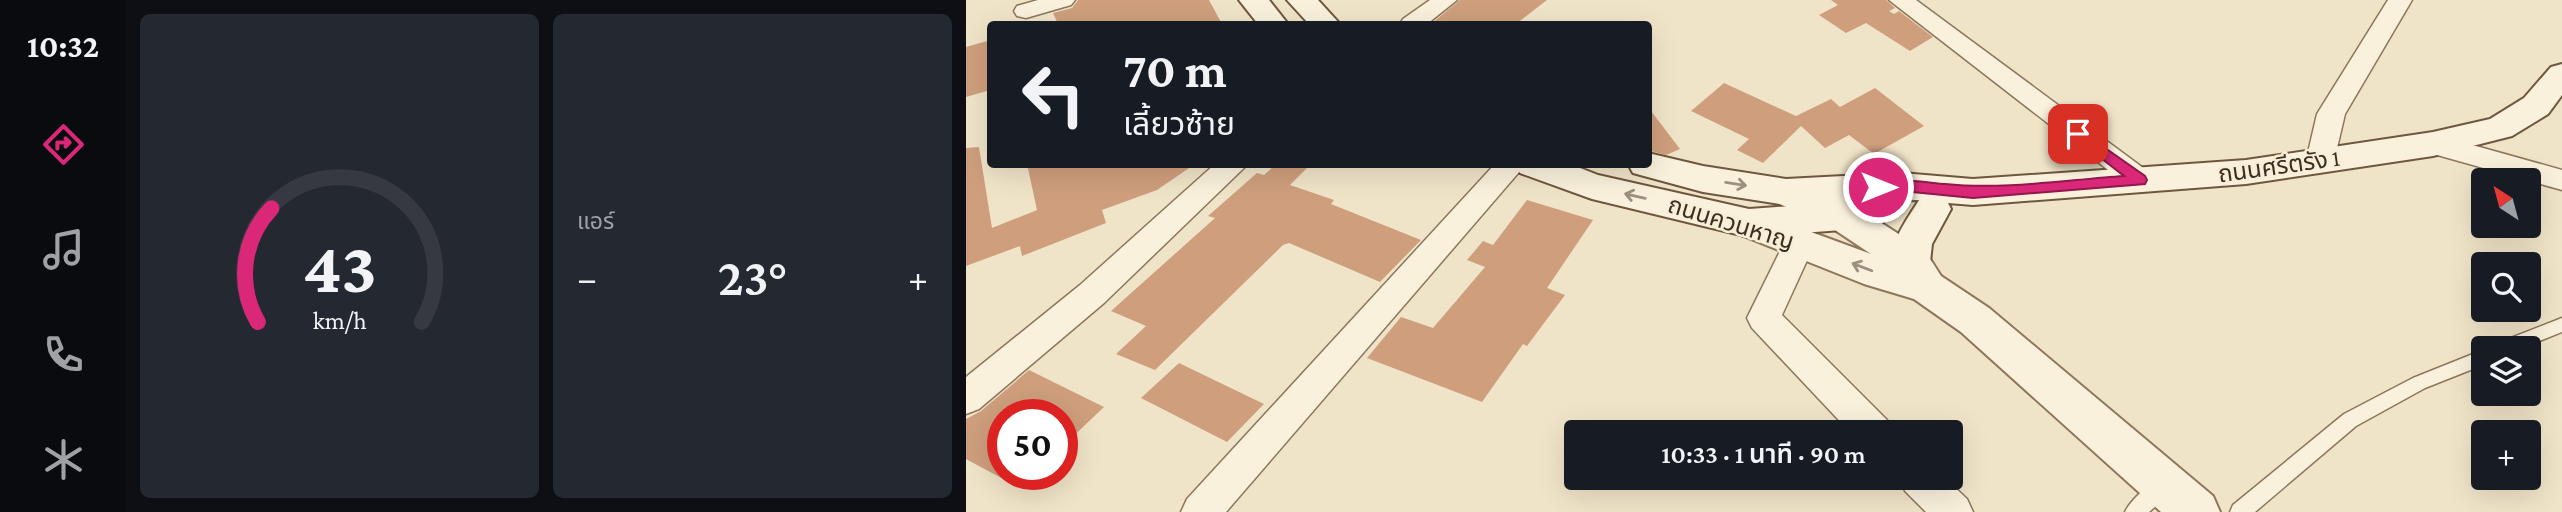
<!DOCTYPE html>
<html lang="th">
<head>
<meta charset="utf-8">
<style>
	body { margin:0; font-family:"Crimson Pro","Noto Sans Thai",serif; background:#242831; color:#f1f3f6; height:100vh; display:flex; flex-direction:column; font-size:26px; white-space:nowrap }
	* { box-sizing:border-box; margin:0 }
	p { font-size:23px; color:#9ea1a6 }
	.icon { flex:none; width:38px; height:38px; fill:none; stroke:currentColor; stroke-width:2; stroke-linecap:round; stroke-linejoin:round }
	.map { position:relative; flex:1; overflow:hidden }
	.panel { display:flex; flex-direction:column; gap:14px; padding:14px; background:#0d0f14; width:840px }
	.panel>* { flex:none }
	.hud { position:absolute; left:21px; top:21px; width:665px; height:147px; border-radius:7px; box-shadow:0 7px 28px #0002; background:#171b24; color:#f1f3f6; overflow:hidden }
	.needle { width:46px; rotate:324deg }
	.fabs { position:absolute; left:1505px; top:168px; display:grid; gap:14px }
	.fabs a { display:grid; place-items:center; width:70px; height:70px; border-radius:7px; background:#171b24; box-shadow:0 7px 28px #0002; font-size:35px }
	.speed { position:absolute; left:21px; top:399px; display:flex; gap:14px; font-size:35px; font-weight:700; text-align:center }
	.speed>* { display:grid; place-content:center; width:91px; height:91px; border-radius:50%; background:#171b24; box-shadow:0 7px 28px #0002; line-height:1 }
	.speed .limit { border:10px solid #d22; background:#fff; color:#111 }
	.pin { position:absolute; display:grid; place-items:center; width:60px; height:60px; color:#fff; margin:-30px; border-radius:14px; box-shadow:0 4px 10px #0006 }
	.me { position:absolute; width:77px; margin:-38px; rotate:90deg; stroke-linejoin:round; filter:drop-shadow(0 0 5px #0008) }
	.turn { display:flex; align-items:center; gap:24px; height:147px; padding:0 21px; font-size:32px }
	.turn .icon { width:91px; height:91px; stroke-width:2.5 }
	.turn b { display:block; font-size:49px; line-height:60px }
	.big { font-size:52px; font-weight:600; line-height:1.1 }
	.panel .card { flex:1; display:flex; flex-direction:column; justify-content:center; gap:10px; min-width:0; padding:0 24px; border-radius:10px; background:#242831 }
	.panel .dial { align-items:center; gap:0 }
	.dial svg { height:182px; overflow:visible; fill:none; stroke:#363941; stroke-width:7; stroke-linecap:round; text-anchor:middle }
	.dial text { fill:#f1f3f6; stroke:none }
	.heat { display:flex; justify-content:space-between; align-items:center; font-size:38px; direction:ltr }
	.panel .tiles { flex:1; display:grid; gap:14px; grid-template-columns:repeat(2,1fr) }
	.trip { position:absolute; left:598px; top:420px; width:399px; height:70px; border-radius:7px; background:#171b24; box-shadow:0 7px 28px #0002; font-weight:600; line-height:70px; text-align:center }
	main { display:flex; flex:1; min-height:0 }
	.tab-bar { display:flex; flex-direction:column; width:126px; justify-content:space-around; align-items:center; background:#090b0e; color:#9ea1a6 }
	.tab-bar .icon { width:49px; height:49px }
	.tab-bar .active { color:#db2777 }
	.tab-bar b { font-size:32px; color:#f1f3f6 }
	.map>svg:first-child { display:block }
	.building { fill:#cf9f7d }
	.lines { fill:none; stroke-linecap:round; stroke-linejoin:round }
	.service-casing { stroke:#8d765c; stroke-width:3 }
	.minor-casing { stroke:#8d765c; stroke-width:3 }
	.tertiary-casing { stroke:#8d765c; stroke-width:4 }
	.secondary-casing { stroke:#6f573f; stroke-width:4 }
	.service { fill:#faf1dc; fill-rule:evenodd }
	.minor { fill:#faf1dc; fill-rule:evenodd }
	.tertiary { fill:#faf1dc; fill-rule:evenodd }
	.secondary { fill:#faf1dc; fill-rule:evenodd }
	.oneway { stroke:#9c907e }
	.route { fill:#db2777; stroke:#8e194d; stroke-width:2 }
	.labels { text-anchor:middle; stroke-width:5; stroke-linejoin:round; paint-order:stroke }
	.street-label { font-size:24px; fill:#3d2e20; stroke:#f7eed8 }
</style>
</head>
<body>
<main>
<nav class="tab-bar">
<b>10:32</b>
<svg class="icon active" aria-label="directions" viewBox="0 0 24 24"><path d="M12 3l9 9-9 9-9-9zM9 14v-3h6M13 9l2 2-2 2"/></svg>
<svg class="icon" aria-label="music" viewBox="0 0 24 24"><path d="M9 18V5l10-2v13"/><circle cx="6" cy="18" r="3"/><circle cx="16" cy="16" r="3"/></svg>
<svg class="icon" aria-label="phone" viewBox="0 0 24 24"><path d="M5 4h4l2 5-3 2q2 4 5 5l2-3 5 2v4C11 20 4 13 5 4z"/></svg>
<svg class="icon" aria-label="climate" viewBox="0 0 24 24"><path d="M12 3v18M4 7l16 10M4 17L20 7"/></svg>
</nav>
<section class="panel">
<div class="tiles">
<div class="card dial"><svg viewBox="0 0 100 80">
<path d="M14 69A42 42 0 1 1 86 69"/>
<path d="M14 69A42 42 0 0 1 20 19" stroke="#db2777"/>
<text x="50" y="56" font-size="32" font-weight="700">43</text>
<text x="50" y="72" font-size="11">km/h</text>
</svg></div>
<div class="card"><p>แอร์</p>
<div class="heat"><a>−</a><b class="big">23°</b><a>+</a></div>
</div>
</div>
</section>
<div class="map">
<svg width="1596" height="512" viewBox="0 0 1596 512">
	<rect width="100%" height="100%" fill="#f0e4c8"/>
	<g class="building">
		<polygon points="112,0 243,0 256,24 92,24 87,13 106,8"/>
		<polygon points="494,0 581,0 550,24 465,24"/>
		<polygon points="865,0 920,0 929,8 923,11 928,14 933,11 967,37 944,51 900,23 880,33 853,15 872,5"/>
		<polygon points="21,41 24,90 0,97 0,47"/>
		<polygon points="758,83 830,116 865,99 874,107 909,88 958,126 908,154 883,135 859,148 835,126 797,163 771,150 783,139 725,111"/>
		<polygon points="682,107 714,149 700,155 685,151"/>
		<polygon points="13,147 26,228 71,210 61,164 229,164 191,190 136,210 140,223 56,256 54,246 0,266 0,148"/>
		<polygon points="310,164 345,164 324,185 368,200 365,204 455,240 414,282 323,243 317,245 189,370 150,354 180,326 145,311 249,218 242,216 291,173 298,175"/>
		<polygon points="561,200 627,220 581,288 599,295 561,346 557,344 516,402 401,358 435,317 467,328 519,267 501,260 517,241 527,245"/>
		<polygon points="213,363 298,404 261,442 175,398"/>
		<polygon points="63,370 138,407 96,447 96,415 37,415 37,479 0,459 0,419 15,411"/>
	</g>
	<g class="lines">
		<g class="service-casing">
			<g id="service">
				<polygon points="1596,318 1596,332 1556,348 1529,348 1532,343"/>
				<polygon points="1517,350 1517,365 1459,388 1390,426 1289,512 1264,512 1267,505 1378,414 1447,378"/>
				<path d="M1199,477l7,3 3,6 -3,6 -23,20h-24c6,-13 26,-30 40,-35z"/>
			</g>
		</g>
		<g class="minor-casing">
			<g id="minor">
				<polygon points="72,0 109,0 105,5 60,18 51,16 48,11 51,6"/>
				<polygon points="464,0 491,0 461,24 434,24 437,19"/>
				<polygon points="923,0 950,0 1184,173 1189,180 1184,187 1174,190 1164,187"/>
				<polygon points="1422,0 1446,0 1379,114 1368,161 1364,168 1354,171 1344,168 1340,161 1351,114"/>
				<polygon points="1467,134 1596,170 1596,190 1457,151 1453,144 1457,137"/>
				<polygon points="249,164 282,164 138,303 13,409 0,414 0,377 114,285"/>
				<polygon points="529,164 560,164 260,512 215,512 221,499"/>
				<polygon points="833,231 844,235 849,243 816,315 921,420 926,432 884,432 786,328 781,318 822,235"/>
				<polygon points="934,478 979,478 1001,499 1007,512 960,512 939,491"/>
			</g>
		</g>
		<g class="tertiary-casing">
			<polygon id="tertiary" points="820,179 889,206 959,251 975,276 1023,308 1247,496 1254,512 1195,512 995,332 948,299 898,284 770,233 764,223 770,213 783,209 905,254 863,226 807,201 802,192 807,183"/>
		</g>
		<g class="secondary-casing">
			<g id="secondary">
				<polygon points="273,0 303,0 322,24 292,24"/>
				<polygon points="321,0 352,0 374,24 343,24"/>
				<path d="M1596,64v31l-14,19 -36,22 -79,20 -187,28 -273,21 -25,-2 3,6 -19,35 -2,18 -5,11 -14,4 -14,-4c-13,-26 9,-51 22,-73l-50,1 13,3 5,10 -5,10 -13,4 -120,9 -157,-38 -72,-26 -5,-9h55l28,11 151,34 114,-8 -77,4 -83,-13 -70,-19 -5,-9h20v-11l55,13 83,13 115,-6 72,6 273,-19 187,-28 57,-13 34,-21 27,-31z"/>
			</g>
		</g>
		<use href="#service" class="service"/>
		<use href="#minor" class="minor"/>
		<use href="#tertiary" class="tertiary"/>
		<use href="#secondary" class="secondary"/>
	</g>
	<defs><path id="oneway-shaft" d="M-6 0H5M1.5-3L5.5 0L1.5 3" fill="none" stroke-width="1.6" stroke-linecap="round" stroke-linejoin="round" transform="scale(1.75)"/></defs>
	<g class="oneway">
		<use href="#oneway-shaft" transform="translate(770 184) rotate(9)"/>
		<use href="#oneway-shaft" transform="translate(669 196) rotate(-167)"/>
		<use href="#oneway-shaft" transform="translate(896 267) rotate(-159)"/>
	</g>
	<path class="route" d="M1112,129l67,47 2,4 -2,4 -172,14 -71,-7 -24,1 -7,-5c10,-13 57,-4 74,-3 59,6 120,-4 179,-8l-50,-39v-6z"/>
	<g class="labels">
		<g class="street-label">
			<text transform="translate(1313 166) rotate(-8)" y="8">ถนนศรีตรัง 1</text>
			<text transform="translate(765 223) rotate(17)" y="8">ถนนควนหาญ</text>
		</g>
	</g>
</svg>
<div class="fabs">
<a><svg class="needle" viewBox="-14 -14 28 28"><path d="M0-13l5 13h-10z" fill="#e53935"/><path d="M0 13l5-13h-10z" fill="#9ea1a6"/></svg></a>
<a><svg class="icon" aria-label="search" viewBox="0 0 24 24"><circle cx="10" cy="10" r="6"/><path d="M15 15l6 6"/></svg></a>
<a><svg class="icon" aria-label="layers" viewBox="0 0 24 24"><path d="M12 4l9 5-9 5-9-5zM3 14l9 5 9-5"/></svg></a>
<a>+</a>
</div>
<div class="speed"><div class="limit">50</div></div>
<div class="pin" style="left:1112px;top:134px;background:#d93025"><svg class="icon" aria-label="arrive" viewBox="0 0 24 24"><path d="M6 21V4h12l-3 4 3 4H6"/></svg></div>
<svg class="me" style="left:912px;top:187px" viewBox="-20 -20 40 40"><circle r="17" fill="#db2777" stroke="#fff" stroke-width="3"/><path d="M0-11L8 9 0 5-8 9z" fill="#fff"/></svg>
<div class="trip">10:33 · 1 นาที · 90 m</div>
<div class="hud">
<div class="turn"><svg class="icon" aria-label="left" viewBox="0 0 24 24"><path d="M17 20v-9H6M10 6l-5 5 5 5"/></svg><div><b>70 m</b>เลี้ยวซ้าย</div></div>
</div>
</div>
</main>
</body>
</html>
